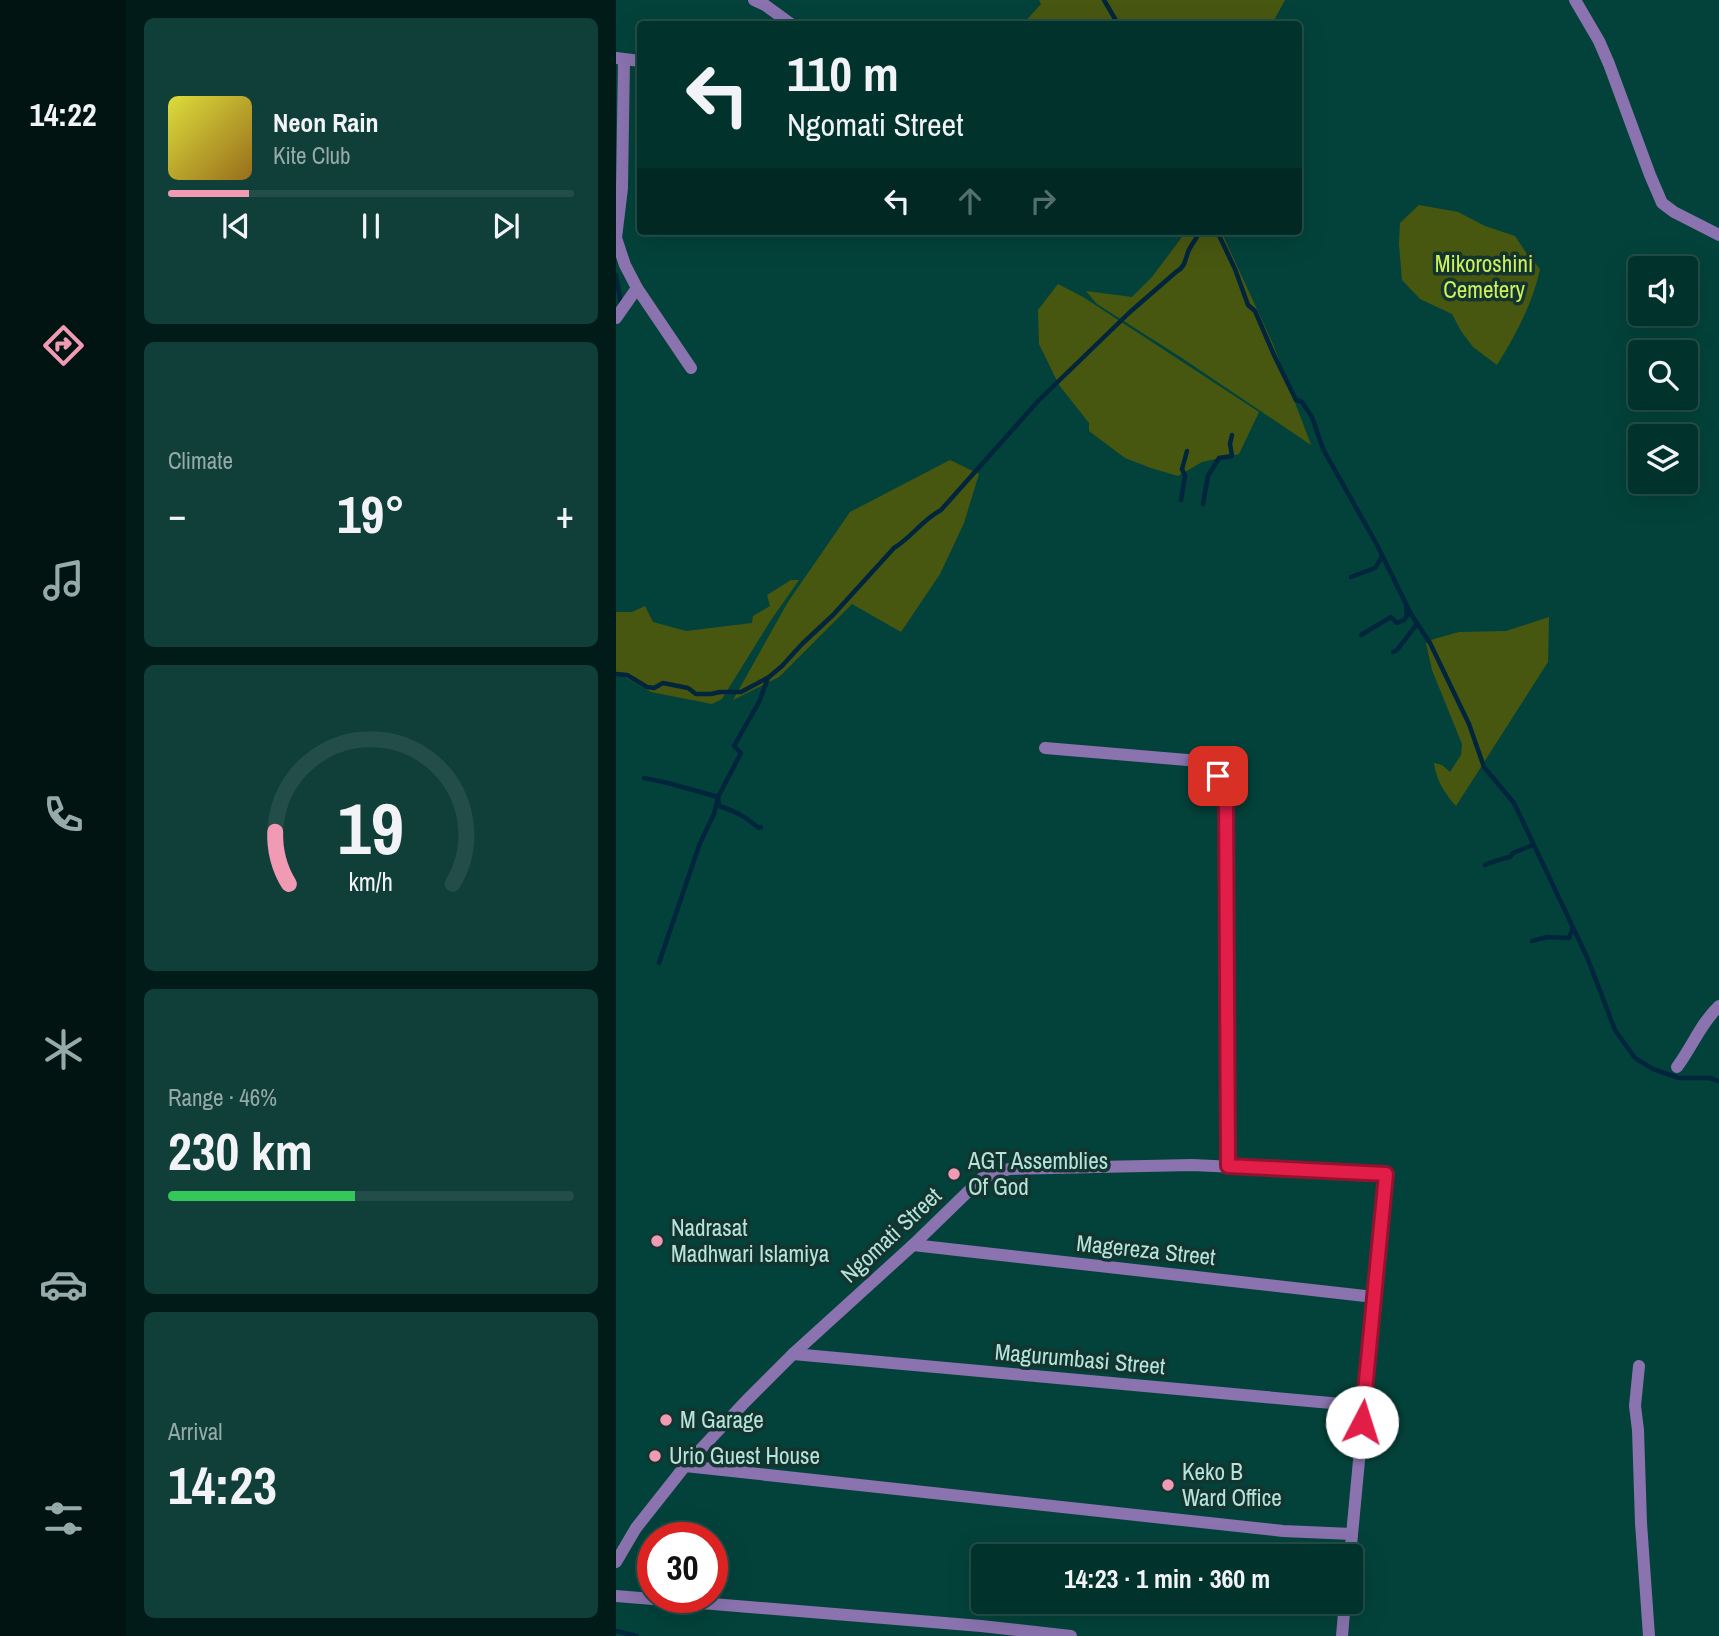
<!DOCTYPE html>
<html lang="en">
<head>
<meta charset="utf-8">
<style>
	body { margin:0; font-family:"Archivo Narrow",sans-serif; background:#103e38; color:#f1f3f6; height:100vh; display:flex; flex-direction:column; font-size:26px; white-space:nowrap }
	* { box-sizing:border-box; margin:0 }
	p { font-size:23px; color:#96aaa9 }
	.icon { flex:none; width:38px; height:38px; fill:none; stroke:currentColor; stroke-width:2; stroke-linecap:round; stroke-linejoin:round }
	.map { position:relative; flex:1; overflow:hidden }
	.details { display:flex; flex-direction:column; gap:18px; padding:18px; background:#011c18; width:490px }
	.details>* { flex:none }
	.banner { position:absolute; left:21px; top:21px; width:665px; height:214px; border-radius:7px; box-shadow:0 7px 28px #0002,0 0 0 2px #234d48; background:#02322c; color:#f1f3f6; overflow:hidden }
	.tools { position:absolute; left:1012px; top:256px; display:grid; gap:14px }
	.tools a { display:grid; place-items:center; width:70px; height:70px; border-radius:7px; background:#02322c; box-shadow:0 7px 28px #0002,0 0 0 2px #234d48; font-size:35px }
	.speed { position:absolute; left:21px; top:1522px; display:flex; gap:14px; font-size:35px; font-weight:700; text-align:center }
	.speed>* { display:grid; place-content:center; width:91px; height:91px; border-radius:50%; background:#02322c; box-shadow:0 7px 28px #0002,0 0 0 2px #234d48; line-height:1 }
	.speed .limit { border:10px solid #d22; background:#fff; color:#111 }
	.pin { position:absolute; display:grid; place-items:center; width:60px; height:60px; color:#fff; margin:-30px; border-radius:14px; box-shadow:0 4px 10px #0006 }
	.me { position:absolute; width:77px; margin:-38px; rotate:5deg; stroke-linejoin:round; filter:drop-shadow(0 0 5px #0008) }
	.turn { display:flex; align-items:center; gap:24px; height:147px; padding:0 35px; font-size:32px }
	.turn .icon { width:91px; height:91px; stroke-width:2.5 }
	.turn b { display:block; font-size:49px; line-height:60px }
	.lanes { display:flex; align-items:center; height:66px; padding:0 35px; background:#0003; justify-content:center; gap:35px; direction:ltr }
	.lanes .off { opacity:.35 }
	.big { font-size:52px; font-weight:700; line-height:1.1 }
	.details .tile { flex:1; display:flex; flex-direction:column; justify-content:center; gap:10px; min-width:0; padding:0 24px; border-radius:10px; background:#103e38 }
	.details .dial { align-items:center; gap:0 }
	.dial svg { height:182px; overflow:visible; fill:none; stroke:#234d48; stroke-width:7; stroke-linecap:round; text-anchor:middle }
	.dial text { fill:#f1f3f6; stroke:none }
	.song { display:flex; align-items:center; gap:21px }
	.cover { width:84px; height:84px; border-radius:10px; background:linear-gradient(135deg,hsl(60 70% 55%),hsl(40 70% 35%)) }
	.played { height:7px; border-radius:4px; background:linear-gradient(90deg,#f19ab3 20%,#234d48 20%) }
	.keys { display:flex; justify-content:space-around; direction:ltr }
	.heat { display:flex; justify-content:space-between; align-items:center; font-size:38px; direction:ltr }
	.charge { height:10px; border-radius:5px; background:linear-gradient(90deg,#34c759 46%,#234d48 0) }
	.trip { position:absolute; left:355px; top:1544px; width:392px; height:70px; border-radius:7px; background:#02322c; box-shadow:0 7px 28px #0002,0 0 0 2px #234d48; font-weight:700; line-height:70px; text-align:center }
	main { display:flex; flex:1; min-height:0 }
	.dock { display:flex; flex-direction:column; width:126px; justify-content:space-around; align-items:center; background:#011412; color:#96aaa9 }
	.dock .icon { width:49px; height:49px }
	.dock .on { color:#f19ab3 }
	.dock b { font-size:32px; color:#f1f3f6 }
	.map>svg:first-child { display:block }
	.green { fill:#485710 }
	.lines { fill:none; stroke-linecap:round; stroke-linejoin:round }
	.stream { stroke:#00253c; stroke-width:4.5 }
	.street { stroke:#8a73af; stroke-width:12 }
	.route-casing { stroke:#92132f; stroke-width:18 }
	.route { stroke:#e11d48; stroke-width:12 }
	.poi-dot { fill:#f19ab3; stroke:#13342f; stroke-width:2.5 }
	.labels { text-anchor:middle; stroke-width:7; stroke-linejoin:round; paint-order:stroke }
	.park-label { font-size:23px; fill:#cef059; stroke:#13342f }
	.poi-label { font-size:23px; fill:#b6e4db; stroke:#13342f; text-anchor:start }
	.street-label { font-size:23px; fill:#b6e4db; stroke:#13342f }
</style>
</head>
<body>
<main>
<nav class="dock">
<b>14:22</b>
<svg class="icon on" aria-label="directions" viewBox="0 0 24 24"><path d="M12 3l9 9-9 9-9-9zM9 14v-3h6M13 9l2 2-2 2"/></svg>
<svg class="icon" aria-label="music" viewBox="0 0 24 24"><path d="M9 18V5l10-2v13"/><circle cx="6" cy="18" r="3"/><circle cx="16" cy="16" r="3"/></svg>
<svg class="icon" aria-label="phone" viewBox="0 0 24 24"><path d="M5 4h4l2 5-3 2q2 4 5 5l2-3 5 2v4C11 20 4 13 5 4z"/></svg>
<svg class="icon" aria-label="climate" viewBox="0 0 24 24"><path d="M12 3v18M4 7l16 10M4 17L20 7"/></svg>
<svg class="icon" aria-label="car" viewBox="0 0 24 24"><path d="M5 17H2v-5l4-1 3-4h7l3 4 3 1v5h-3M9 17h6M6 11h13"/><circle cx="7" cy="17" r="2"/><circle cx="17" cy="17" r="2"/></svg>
<svg class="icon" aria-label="filters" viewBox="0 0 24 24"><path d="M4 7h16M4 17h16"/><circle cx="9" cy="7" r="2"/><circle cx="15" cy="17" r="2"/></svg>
</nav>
<section class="details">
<div class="tile">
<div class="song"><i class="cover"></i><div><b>Neon Rain</b><p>Kite Club</p></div></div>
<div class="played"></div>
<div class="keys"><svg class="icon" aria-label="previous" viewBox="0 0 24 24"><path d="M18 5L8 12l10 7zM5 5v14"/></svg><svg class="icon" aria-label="pause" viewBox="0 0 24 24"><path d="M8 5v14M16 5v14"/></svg><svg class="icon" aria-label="next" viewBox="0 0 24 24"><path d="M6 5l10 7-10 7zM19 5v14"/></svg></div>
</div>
<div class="tile"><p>Climate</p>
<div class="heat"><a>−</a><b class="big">19°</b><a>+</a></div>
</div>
<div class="tile dial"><svg viewBox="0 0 100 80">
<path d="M14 69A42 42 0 1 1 86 69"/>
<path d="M14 69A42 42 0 0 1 8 46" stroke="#f19ab3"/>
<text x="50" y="56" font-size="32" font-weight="700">19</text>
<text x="50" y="72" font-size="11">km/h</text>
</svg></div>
<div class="tile"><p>Range · 46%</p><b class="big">230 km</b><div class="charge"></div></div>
<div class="tile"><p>Arrival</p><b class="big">14:23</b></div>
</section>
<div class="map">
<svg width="1103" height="1636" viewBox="0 0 1103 1636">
	<rect width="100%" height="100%" fill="#03423a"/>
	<g class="green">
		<polygon points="423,0 669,0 656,24 407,24 425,4"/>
		<path d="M803,205l39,7 27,14 30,10 10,15 15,18c-7,34 -25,67 -43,96l-24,-18 -12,-16 -9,-17 -32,-15 -18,-19 -3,-36 1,-21z"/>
		<polygon points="573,231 605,231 657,344 695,445 566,358 481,304 470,291 516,297 536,277 569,233"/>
		<polygon points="442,284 467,297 643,412 623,454 586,462 562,476 535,468 509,458 473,431 473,423 443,385 423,344 422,310"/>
		<polygon points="334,460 363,474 348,523 324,574 285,632 236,604 163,677 117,700 172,602 234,512"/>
		<polygon points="175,580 183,580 155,620 106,699 96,704 35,692 0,672 0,612 16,612 29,606 37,622 70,631 136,623 137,616 154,606 151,595"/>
		<path d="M933,617l-1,45 -92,144c-11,-12 -20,-26 -22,-43l8,2 8,7 11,-17 1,-11 -30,-74 -6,-27 8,-4 25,-7 47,-1z"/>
	</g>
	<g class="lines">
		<g class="stream">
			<polyline points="488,0 502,24"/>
			<polyline points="601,231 619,269 632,305 639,311 658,355 680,400 686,402 696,417 707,449 760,543 795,614 814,643 853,724 868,767 898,803 971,957 999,1030 1019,1058 1037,1069 1063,1078 1094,1078 1103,1081"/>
			<polyline points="0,275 5,305"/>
			<polyline points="565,500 569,476 566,469 571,451"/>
			<polyline points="587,504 592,476 603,458 616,456 614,444 616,435"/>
			<polyline points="735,577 759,568 766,557"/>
			<polyline points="745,635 775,617 781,623 788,620 791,616 790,607"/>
			<polyline points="777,652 781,650 801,624"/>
			<path d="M0,674l11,1 20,12 7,1 9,-5 25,5 8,6h15l9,-2h21l28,-15 13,-11 20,-22 31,-29 61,-67c18,-11 28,-28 47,-38l98,-110 91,-88 46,-40c9,-5 9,-11 12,-20 3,-7 9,-14 12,-21"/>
			<polyline points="28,778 52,783 102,797 98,814 84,843 43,963"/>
			<path d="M145,827l-2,1c-15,-12 -24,-17 -40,-22l-1,-9 23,-44 -7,-7 25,-44 9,-24"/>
			<path d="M869,865c4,-2 22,-8 25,-8l3,-4 20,-8"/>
			<polyline points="916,941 931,937 953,938 957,927"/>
			<polyline points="0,1631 21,1636"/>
		</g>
		<g class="street">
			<polyline points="138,0 149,5 175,24"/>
			<polyline points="959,0 983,41 993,64 1034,175 1046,203 1058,212 1103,235"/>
			<polyline points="0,58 24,61"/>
			<polyline points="8,61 6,188 0,238 9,265 21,288 75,368"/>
			<polyline points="0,318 21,288"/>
			<polyline points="429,748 583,761 602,776 610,790 613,1166"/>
			<path d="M1061,1067c15,-20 24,-44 42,-61"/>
			<polyline points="297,1245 758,1297"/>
			<polyline points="177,1354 748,1406"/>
			<polyline points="1023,1366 1019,1406 1022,1430 1025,1523 1033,1636"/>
			<polyline points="69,1466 667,1531 736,1534"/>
			<polyline points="0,1562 20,1528 69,1466 129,1402 177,1354 297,1245 366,1178 393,1169 576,1165 770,1174 734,1556"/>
			<polyline points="0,1596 365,1626 455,1636"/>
			<polyline points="726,1636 729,1601"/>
		</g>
	</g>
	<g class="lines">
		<g class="route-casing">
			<polyline id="route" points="602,776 610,790 612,1166 770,1174 746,1422"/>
		</g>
		<use href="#route" class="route"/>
	</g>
	<g class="poi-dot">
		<circle cx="338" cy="1174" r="7"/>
		<circle cx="41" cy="1241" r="7"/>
		<circle cx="50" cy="1420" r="7"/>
		<circle cx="39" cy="1456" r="7"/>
		<circle cx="552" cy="1485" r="7"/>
	</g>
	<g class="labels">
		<g class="park-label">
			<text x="868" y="272">Mikoroshini<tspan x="868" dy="26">Cemetery</tspan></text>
		</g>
		<g class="poi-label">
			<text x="352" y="1169">AGT Assemblies<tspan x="352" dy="26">Of God</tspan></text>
			<text x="55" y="1236">Nadrasat<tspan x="55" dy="26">Madhwari Islamiya</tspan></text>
			<text x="64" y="1428">M Garage</text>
			<text x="53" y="1464">Urio Guest House</text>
			<text x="566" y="1480">Keko B<tspan x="566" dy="26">Ward Office</tspan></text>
		</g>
		<g class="street-label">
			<text transform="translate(275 1235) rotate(-43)" y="8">Ngomati Street</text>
			<text transform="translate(530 1250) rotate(6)" y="8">Magereza Street</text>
			<text transform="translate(464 1359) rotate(5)" y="8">Magurumbasi Street</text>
		</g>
	</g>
</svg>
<div class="tools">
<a><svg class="icon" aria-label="sound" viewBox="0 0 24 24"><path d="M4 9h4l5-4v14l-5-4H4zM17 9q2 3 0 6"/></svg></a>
<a><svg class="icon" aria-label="search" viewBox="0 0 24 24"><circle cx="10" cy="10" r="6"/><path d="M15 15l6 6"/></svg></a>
<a><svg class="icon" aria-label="layers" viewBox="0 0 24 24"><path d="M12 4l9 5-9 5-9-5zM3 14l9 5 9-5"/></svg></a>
</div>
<div class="speed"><div class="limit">30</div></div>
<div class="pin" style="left:602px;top:776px;background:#d93025"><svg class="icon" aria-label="arrive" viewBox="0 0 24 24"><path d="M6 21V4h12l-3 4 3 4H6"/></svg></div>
<svg class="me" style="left:746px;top:1422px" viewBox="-20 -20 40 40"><circle r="19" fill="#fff"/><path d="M0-13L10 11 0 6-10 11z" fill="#e11d48"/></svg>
<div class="trip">14:23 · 1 min · 360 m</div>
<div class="banner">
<div class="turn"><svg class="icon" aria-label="left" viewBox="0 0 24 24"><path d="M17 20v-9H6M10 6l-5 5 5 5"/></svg><div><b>110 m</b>Ngomati Street</div></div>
<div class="lanes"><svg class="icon" aria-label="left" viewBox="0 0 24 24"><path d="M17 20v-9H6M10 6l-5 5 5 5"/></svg><svg class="icon off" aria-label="ahead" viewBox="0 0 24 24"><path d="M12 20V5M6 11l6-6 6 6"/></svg><svg class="icon off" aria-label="right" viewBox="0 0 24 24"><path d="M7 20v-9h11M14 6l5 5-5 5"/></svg></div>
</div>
</div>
</main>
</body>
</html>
